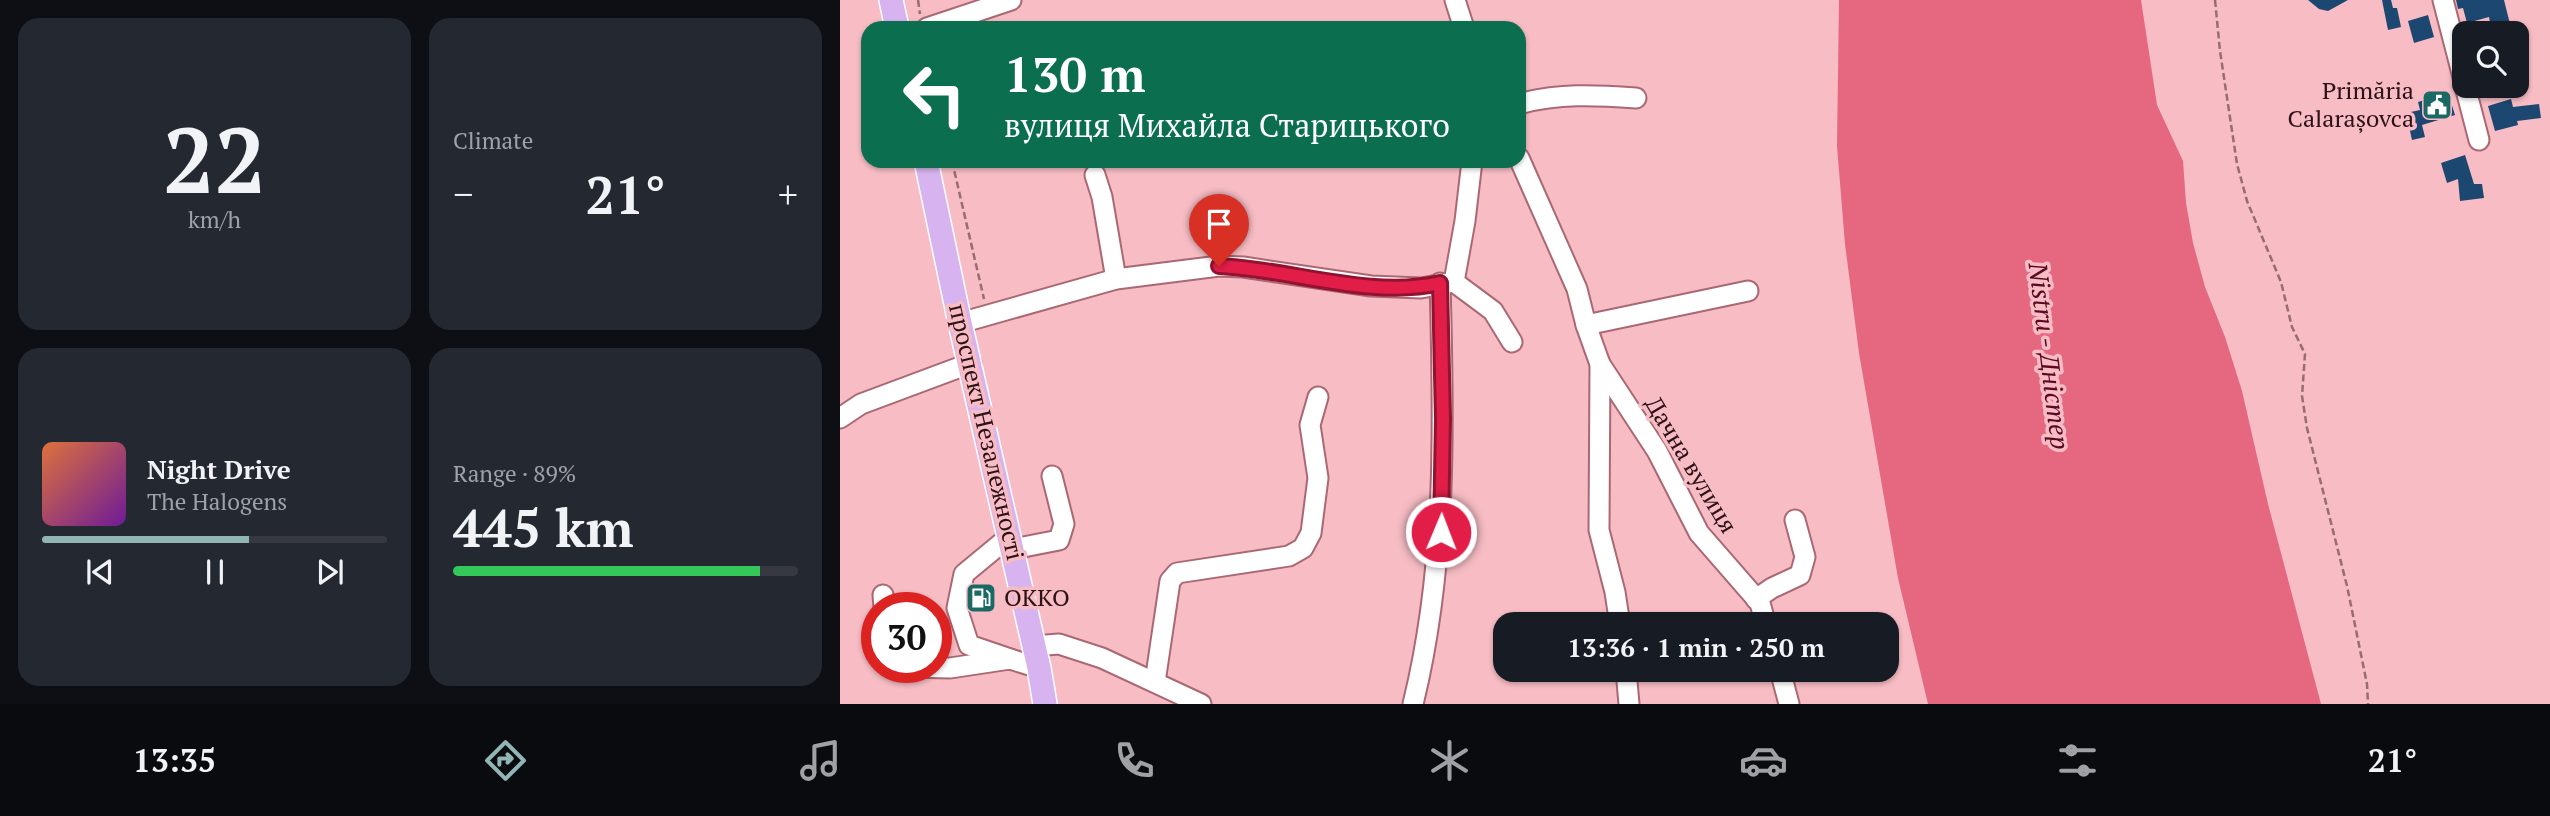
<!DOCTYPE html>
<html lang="en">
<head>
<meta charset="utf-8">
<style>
	body { margin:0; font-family:"PT Serif",serif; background:#242831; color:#f1f3f6; height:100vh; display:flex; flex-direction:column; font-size:26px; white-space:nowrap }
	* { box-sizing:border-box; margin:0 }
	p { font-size:23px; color:#9ea1a6 }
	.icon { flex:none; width:38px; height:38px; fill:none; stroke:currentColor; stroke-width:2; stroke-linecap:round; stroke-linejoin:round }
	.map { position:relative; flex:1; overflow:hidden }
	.sheet { display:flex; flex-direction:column; gap:18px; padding:18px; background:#0d0f14; width:840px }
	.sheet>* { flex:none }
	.banner { position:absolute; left:21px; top:21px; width:665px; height:147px; border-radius:21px; box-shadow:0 2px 5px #0004; background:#0b6e4f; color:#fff; overflow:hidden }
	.controls { position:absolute; left:1612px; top:21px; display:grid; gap:14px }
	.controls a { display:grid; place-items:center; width:77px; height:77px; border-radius:14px; background:#171b24; box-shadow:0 2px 5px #0004; font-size:35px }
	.speed { position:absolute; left:21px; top:592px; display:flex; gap:14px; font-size:35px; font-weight:700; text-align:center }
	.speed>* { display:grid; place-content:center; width:91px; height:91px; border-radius:50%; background:#171b24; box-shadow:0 2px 5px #0004; line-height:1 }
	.speed .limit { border:10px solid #d22; background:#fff; color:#111 }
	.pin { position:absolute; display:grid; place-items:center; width:60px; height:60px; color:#fff; margin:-72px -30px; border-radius:50% 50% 50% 0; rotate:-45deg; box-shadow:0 0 7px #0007 }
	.pin .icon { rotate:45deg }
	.me { position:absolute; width:77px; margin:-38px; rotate:1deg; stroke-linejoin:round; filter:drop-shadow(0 0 5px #0008) }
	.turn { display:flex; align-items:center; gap:24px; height:147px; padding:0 28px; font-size:32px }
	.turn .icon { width:91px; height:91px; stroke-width:2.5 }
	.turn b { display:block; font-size:49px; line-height:60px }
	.big { font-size:52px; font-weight:800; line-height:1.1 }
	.sheet .tile { flex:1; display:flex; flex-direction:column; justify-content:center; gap:10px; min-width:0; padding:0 24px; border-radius:21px; background:#242831 }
	.sheet .dial { align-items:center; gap:0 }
	.dial b { font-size:91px; line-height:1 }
	.song { display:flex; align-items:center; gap:21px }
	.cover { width:84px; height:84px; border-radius:10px; background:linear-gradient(135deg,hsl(20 70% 55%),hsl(280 70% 35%)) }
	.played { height:7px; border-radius:4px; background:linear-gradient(90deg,#91b4b4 60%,#363941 60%) }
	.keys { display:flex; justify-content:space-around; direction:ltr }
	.heat { display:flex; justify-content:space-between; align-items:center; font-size:38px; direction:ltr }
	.charge { height:10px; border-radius:5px; background:linear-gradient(90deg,#34c759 89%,#363941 0) }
	.sheet .tiles { flex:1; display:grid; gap:18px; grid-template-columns:repeat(2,1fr) }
	.trip { position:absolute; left:653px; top:612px; width:406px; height:70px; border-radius:21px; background:#171b24; box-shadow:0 2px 5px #0004; font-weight:800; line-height:70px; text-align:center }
	.tabs { display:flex; height:112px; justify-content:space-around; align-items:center; background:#090b0e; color:#9ea1a6 }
	.tabs .icon { width:49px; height:49px }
	.tabs .current { color:#91b4b4 }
	.tabs b { font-size:32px; color:#f1f3f6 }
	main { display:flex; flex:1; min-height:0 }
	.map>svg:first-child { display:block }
	.water { fill:#e56780 }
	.building { fill:#1b4771 }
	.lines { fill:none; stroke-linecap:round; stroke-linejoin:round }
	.minor-casing { stroke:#aa6873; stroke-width:23 }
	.major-casing { stroke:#fff; stroke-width:26 }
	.path { stroke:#976c73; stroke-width:2.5; stroke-dasharray:7 3.5; stroke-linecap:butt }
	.minor { stroke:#fff; stroke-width:19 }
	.major { stroke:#d7b4ef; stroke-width:23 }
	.route-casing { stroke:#92132f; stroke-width:18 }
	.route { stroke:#e11d48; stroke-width:12 }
	.labels { text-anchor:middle; stroke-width:7; stroke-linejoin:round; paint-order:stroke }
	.poi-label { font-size:24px; fill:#2c1217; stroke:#f7bcc4; text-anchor:end }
	.street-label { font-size:24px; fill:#2c1217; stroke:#f7bcc4 }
	.water-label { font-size:26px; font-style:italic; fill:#5b0923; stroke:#f7bcc4 }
</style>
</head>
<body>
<main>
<section class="sheet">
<div class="tiles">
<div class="tile dial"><b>22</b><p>km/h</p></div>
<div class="tile"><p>Climate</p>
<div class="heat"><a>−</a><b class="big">21°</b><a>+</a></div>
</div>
<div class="tile">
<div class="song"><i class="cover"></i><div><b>Night Drive</b><p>The Halogens</p></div></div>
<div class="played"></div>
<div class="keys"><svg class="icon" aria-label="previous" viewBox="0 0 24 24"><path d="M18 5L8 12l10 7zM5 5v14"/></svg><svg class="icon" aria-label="pause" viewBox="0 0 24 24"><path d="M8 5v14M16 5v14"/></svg><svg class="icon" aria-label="next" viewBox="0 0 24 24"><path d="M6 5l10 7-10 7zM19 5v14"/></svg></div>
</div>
<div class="tile"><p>Range · 89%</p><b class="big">445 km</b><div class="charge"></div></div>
</div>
</section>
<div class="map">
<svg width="1710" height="704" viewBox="0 0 1710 704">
	<rect width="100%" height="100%" fill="#f7bcc4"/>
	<polygon class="water" points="999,0 1301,0 1317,105 1343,161 1346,203 1353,243 1365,287 1385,337 1402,391 1428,504 1481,704 1088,704 1058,578 1019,353 1005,244 997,146"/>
	<g class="building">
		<polygon points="1468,0 1508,0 1488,11 1479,9"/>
		<polygon points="1542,0 1551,0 1553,8 1557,8 1561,27 1548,30"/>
		<polygon points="1616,0 1664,0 1670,24 1651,28 1649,17 1627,23 1623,8 1618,9"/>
		<polygon points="1588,15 1594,37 1574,43 1568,21"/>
		<polygon points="1608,93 1615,115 1582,125 1585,137 1572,140 1566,113 1580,110 1578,102"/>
		<polygon points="1671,99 1673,107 1699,104 1701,118 1677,121 1678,125 1655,131 1648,106"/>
		<polygon points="1625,155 1634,184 1642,184 1644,198 1620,201 1618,179 1607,183 1601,163"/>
	</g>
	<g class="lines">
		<g class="minor-casing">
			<g id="minor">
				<polyline points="615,0 624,28"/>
				<polyline points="1603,0 1624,81"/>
				<polyline points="87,28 171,0"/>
				<polyline points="1625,86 1639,140"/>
				<path d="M679,104c38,-11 77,-9 117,-6"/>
				<polyline points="679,158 737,289 746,325 760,364 759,530 775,592 780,625"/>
				<polyline points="255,175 262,197 276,279"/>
				<polyline points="614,282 625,221 632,161"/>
				<polyline points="120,323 276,279 379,266 403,267 531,286 581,288 614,282 653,311 672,342"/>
				<polyline points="746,325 908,291"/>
				<polyline points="760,364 817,451 859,533 920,603 926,625"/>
				<polyline points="0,418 21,404 131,363"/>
				<polyline points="173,549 219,540 224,524 212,476"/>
				<polyline points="43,595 44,607"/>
				<polyline points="916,599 932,588 960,575 965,557 955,520"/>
				<polyline points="193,646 219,644 262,658 361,704"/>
				<polyline points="170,659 129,645 117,608 124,574 170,536"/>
				<polyline points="68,667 110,668 170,659 199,668"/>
				<polyline points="786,670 789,704"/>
				<polyline points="940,670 949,704"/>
				<polyline points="315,682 330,581 337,573 449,556 463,548 471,533 478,478 470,425 478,397"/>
				<path d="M573,704c34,-138 31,-280 27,-421"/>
			</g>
		</g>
		<g class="major-casing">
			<g id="major">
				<polyline points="51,0 57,28"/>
				<polyline points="86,161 120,323 199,668 205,704"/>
			</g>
		</g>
		<g class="path">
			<polyline points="78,0 80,14"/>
			<polyline points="1375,0 1380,51 1397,164 1407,201 1441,282 1452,327 1465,354 1462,396 1467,428 1507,586 1527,684 1528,704"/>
			<polyline points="112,161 144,299"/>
		</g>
		<use href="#minor" class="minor"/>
		<use href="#major" class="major"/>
	</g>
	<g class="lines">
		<g class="route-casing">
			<path id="route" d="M379,266c71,3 151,33 221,17l3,136 -2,113"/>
		</g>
		<use href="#route" class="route"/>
	</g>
	<defs>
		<g id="civic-square" transform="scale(1.575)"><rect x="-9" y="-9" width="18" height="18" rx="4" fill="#1b6864" stroke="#f7bcc4"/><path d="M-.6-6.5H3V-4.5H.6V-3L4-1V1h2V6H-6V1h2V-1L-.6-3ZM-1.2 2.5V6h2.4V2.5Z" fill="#fff"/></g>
		<g id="fuel-square" transform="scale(1.575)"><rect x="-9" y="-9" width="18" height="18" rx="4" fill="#1b6864" stroke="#f7bcc4"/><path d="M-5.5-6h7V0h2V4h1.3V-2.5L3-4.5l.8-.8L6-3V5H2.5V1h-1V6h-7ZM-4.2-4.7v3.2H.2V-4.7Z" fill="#fff"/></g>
	</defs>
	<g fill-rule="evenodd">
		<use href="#civic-square" x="1597" y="105"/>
		<use href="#fuel-square" x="141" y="598"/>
	</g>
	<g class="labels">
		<g class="poi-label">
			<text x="1574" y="99">Primăria<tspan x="1574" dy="28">Calarașovca</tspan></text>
			<text x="164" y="606" text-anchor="start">ОККО</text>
		</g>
		<g class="street-label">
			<text transform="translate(146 432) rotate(77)" y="8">проспект Незалежності</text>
			<text transform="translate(851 465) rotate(59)" y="8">Дачна вулиця</text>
		</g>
		<g class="water-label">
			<text transform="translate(1209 356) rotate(83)" y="9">Nistru - Дністер</text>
		</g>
	</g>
</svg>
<div class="controls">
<a><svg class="icon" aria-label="search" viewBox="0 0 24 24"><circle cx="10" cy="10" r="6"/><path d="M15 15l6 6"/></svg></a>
</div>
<div class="speed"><div class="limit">30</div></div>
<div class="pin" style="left:379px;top:266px;background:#d93025"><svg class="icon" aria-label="arrive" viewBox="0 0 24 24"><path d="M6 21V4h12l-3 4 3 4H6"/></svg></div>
<svg class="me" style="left:601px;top:532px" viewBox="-20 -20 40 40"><circle r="17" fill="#e11d48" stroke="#fff" stroke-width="3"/><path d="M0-11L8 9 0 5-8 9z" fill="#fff"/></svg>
<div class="trip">13:36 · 1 min · 250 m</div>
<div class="banner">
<div class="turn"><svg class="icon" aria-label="left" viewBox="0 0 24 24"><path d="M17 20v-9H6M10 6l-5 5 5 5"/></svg><div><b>130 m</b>вулиця Михайла Старицького</div></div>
</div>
</div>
</main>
<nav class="tabs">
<b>13:35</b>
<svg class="icon current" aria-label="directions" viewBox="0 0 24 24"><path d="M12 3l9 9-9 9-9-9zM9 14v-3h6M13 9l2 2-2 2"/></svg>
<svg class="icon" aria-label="music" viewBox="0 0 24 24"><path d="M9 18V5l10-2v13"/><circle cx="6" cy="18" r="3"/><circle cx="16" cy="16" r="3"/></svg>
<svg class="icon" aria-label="phone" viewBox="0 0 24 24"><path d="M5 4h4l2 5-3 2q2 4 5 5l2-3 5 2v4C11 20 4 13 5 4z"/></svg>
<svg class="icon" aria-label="climate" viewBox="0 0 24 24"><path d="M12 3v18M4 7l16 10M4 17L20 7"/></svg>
<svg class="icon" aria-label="car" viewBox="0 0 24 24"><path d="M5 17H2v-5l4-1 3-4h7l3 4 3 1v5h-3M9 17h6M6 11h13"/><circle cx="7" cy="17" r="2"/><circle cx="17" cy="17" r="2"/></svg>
<svg class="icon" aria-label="filters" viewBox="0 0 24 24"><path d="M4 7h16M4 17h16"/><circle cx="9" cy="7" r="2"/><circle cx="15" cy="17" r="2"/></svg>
<b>21°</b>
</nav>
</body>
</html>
